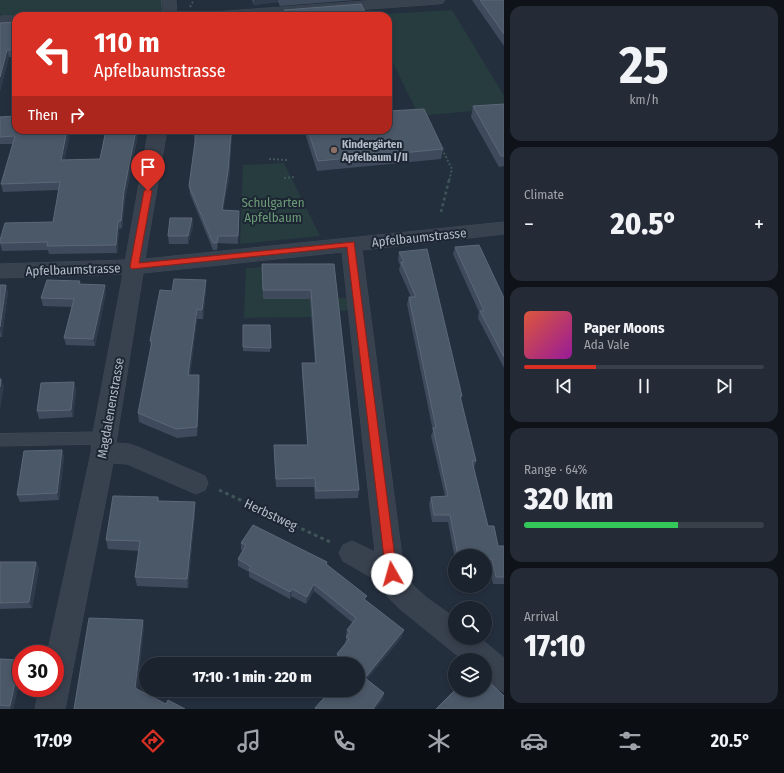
<!DOCTYPE html>
<html lang="en">
<head>
<meta charset="utf-8">
<style>
	body { margin:0; font-family:"Fira Sans Condensed",sans-serif; background:#242b36; color:#f1f3f6; height:100vh; display:flex; flex-direction:column; font-size:15px; white-space:nowrap }
	* { box-sizing:border-box; margin:0 }
	p { font-size:13px; color:#a0a4aa }
	.icon { flex:none; width:22px; height:22px; fill:none; stroke:currentColor; stroke-width:2; stroke-linecap:round; stroke-linejoin:round }
	.map { position:relative; flex:1; overflow:hidden }
	.side { display:flex; flex-direction:column; gap:6px; padding:6px; background:#0f1319; width:280px }
	.side>* { flex:none }
	.hud { position:absolute; left:12px; top:12px; width:380px; height:122px; border-radius:12px; box-shadow:0 2px 6px #0003,0 0 0 1px #39404a; background:#d93025; color:#fff; overflow:hidden }
	.tools { position:absolute; left:448px; top:549px; display:grid; gap:8px }
	.tools a { display:grid; place-items:center; width:44px; height:44px; border-radius:50%; background:#1b232e; box-shadow:0 2px 6px #0003,0 0 0 1px #39404a; font-size:20px }
	.speed { position:absolute; left:12px; top:645px; display:flex; gap:8px; font-size:20px; font-weight:700; text-align:center }
	.speed>* { display:grid; place-content:center; width:52px; height:52px; border-radius:50%; background:#1b232e; box-shadow:0 2px 6px #0003,0 0 0 1px #39404a; line-height:1 }
	.speed .limit { border:6px solid #d22; background:#fff; color:#111 }
	.pin { position:absolute; display:grid; place-items:center; width:34px; height:34px; color:#fff; margin:-41px -17px; border-radius:50% 50% 50% 0; rotate:-45deg; box-shadow:0 0 4px #0007 }
	.pin .icon { rotate:45deg }
	.me { position:absolute; width:44px; margin:-22px; rotate:353deg; stroke-linejoin:round; filter:drop-shadow(0 0 3px #0008) }
	.turn { display:flex; align-items:center; gap:14px; height:84px; padding:0 16px; font-size:18px }
	.turn .icon { width:52px; height:52px; stroke-width:2.5 }
	.turn b { display:block; font-size:28px; line-height:34px }
	.then { display:flex; align-items:center; height:38px; padding:0 16px; background:#0003; gap:8px; font-size:15px }
	.big { font-size:30px; font-weight:800; line-height:1.1 }
	.side .card { flex:1; display:flex; flex-direction:column; justify-content:center; gap:6px; min-width:0; padding:0 14px; border-radius:12px; background:#242b36 }
	.side .dial { align-items:center; gap:0 }
	.dial b { font-size:52px; line-height:1 }
	.song { display:flex; align-items:center; gap:12px }
	.cover { width:48px; height:48px; border-radius:6px; background:linear-gradient(135deg,hsl(10 70% 55%),hsl(300 70% 35%)) }
	.played { height:4px; border-radius:2px; background:linear-gradient(90deg,#d93025 30%,#39404a 30%) }
	.keys { display:flex; justify-content:space-around; direction:ltr }
	.heat { display:flex; justify-content:space-between; align-items:center; font-size:22px; direction:ltr }
	.charge { height:6px; border-radius:3px; background:linear-gradient(90deg,#34c759 64%,#39404a 0) }
	.trip { position:absolute; left:139px; top:657px; width:226px; height:40px; border-radius:20px; background:#1b232e; box-shadow:0 2px 6px #0003,0 0 0 1px #39404a; font-weight:800; line-height:40px; text-align:center }
	.tab-bar { display:flex; height:64px; justify-content:space-around; align-items:center; background:#0b0e12; color:#a0a4aa }
	.tab-bar .icon { width:28px; height:28px }
	.tab-bar .on { color:#d93025 }
	.tab-bar b { font-size:18px; color:#f1f3f6 }
	main { display:flex; flex:1; min-height:0 }
	.map>svg:first-child { display:block }
	.green { fill:#263c3f }
	.lines { fill:none; stroke-linecap:round; stroke-linejoin:round }
	.service-casing { stroke:#414a57; stroke-width:1 }
	.minor-casing { stroke:#414a57; stroke-width:1 }
	.path-far2 { stroke:#3f5557; stroke-width:2; stroke-dasharray:2 2; stroke-linecap:butt }
	.path-far1 { stroke:#3f5557; stroke-width:2.5; stroke-dasharray:3 3; stroke-linecap:butt }
	.path { stroke:#3f5557; stroke-width:3; stroke-dasharray:3.5 3.5; stroke-linecap:butt }
	.service { fill:#38414e; fill-rule:evenodd }
	.minor { fill:#38414e; fill-rule:evenodd }
	.wall { fill:#3f4b5c }
	.shaded-wall { fill:#2f3b4b }
	.building { fill:#4b5868; stroke:#5c6777 }
	.route { fill:#d93025; stroke:#8d1f18 }
	.education-dot { fill:#8d6e63; stroke:#1d2633; stroke-width:1.5 }
	.labels { text-anchor:middle; stroke-width:4; stroke-linejoin:round; paint-order:stroke }
	.far-poi-label { font-size:11px; font-weight:bold; fill:#b4bcc9; stroke:#1d2633; text-anchor:start }
	.park-label { font-size:13px; fill:#6b9a76; stroke:#1d2633 }
	.street-label { font-size:13px; fill:#b4bcc9; stroke:#1d2633 }
</style>
</head>
<body>
<main>
<div class="map">
<svg width="504" height="709" viewBox="0 0 504 709">
	<rect width="100%" height="100%" fill="#242f3e"/>
	<g class="green">
		<polygon points="0,0 163,0 162,9 159,13 151,15 2,16 2,14 0,14"/>
		<polygon points="452,10 504,96 504,108 419,116 388,53 388,16 369,15"/>
		<polygon points="284,163 320,236 240,244 243,165"/>
		<polygon points="330,263 333,273 263,299 350,298 351,310 336,311 313,317 244,318 246,268"/>
	</g>
	<g class="lines">
		<g class="service-casing">
			<polygon id="service" points="104,432 109,434 112,438 109,442 104,444 0,446 0,434"/>
		</g>
		<g class="minor-casing">
			<g id="minor">
				<polygon points="162,0 176,0 177,16 163,16"/>
				<polygon points="378,0 445,0 443,3 438,4 274,16 207,16 209,13 214,12"/>
				<polygon points="0,16 17,16 16,16 16,24 0,24"/>
				<path d="M149,130h18l-22,129 359,-37v12l-142,16 42,322c10,20 34,33 51,46v20h25l24,20v34l-10,-5 -9,-8v-19h-22l-63,-51 -12,-12 -7,-14 -38,-22 -4,-8 4,-8 9,-4 23,11 -33,-300 -199,21 -27,170 13,1 9,3 67,29 3,7 -3,7 -9,4 -69,-30 -14,-1 -48,246h-30l4,-21h16v-34h-8l44,-201 1,-15 31,-164 -123,4v-14l125,-4z"/>
			</g>
		</g>
		<g class="path-far2">
			<polyline points="190,7 194,0"/>
			<polyline points="388,59 391,59"/>
			<polyline points="388,105 392,113"/>
			<polyline points="442,149 452,169 449,181"/>
			<polyline points="269,159 287,160"/>
			<polyline points="284,178 294,177"/>
		</g>
		<polyline class="path-far1" points="441,212 449,180"/>
		<polyline class="path" points="219,490 330,542"/>
		<use href="#service" class="service"/>
		<use href="#minor" class="minor"/>
	</g>
	<g class="wall">
		<polygon points="252,0 355,0 280,6 278,2 254,5"/>
		<polygon points="472,0 504,0 504,46"/>
		<polygon points="284,10 286,16 283,16"/>
		<polygon points="16,22 14,57 9,57 0,91 0,23"/>
		<polygon points="504,104 504,166 499,167 471,117 473,106"/>
		<polygon points="0,117 16,130 71,130 64,160 100,159 106,130 139,130 125,199 122,228 119,229 117,253 49,254 48,250 2,251 0,243 53,222 59,190 3,192 1,184 13,144 0,144"/>
		<polygon points="195,130 233,130 233,132 232,132 229,179 223,210 239,218 238,244 218,243 217,250 213,250 190,194 189,186 195,142"/>
		<polygon points="304,130 388,130 443,149 441,159 317,171"/>
		<polygon points="192,218 193,226 188,244 169,244 168,236"/>
		<polygon points="455,247 504,298 504,368 478,318 479,312 453,254"/>
		<polygon points="399,252 462,396 461,399 476,461 474,468 488,526 498,546 504,546 504,584 493,584 489,566 485,566 485,556 455,556 455,559 448,522 432,522 429,504 431,497 445,496 431,436 433,431 407,304 409,297 411,297 399,270 400,265 398,260"/>
		<polygon points="262,264 334,264 359,490 358,498 315,499 314,487 276,487 274,454 274,445 307,445 302,372 302,363 315,363 310,299 263,299"/>
		<polygon points="206,280 206,289 203,319 197,319 190,375 199,375 200,384 197,436 177,438 139,422 138,413 151,347 150,341 172,291"/>
		<polygon points="80,284 106,292 95,346 66,345 64,338 72,307 43,306 41,298"/>
		<polygon points="0,285 8,292 2,337 0,337"/>
		<polygon points="243,325 270,325 270,352 243,351"/>
		<polygon points="74,382 76,390 73,417 39,419 37,411"/>
		<polygon points="62,450 64,457 59,500 20,502 17,495"/>
		<polygon points="158,497 159,501 195,512 188,588 137,586 135,577 139,551 108,549 106,540"/>
		<polygon points="241,543 327,562 327,565 366,601 402,637 367,679 383,699 375,709 315,709 358,664 341,664 336,660 337,654 345,644 345,643 347,636 346,636 347,630 353,623 314,591 306,604 291,596 290,599 249,577 249,572 238,566 238,559 243,550 241,550"/>
		<polygon points="0,562 36,562 39,568 32,608 0,609"/>
		<polygon points="0,659 20,660 21,662 21,674 13,709 0,709"/>
	</g>
	<g class="shaded-wall">
		<polygon points="254,0 278,0 278,2 254,5"/>
		<polygon points="16,37 16,51 14,57 13,50"/>
		<polygon points="7,50 9,57 0,91 0,77"/>
		<polygon points="67,130 71,130 63,168 61,160"/>
		<polygon points="136,130 139,130 125,199 122,228 121,221 124,191"/>
		<polygon points="231,130 229,179 222,218 222,210"/>
		<polygon points="239,211 239,218 238,244 238,236"/>
		<polygon points="192,218 193,226 188,244 188,236"/>
		<polygon points="118,221 119,229 117,253 116,245"/>
		<polygon points="218,236 218,243 217,250 217,243"/>
		<polygon points="206,280 206,289 203,319 202,310"/>
		<polygon points="6,285 8,292 2,337 0,330 0,327"/>
		<polygon points="105,285 106,292 95,346 93,339"/>
		<polygon points="197,309 197,319 189,384 188,375"/>
		<polygon points="199,375 200,384 197,436 197,427"/>
		<polygon points="1,379 4,387 0,410 0,387"/>
		<polygon points="74,382 76,390 73,417 71,410"/>
		<polygon points="62,450 64,457 59,500 57,493"/>
		<polygon points="195,502 195,512 188,588 187,579"/>
		<polygon points="36,562 39,568 32,608 29,602"/>
		<polygon points="314,584 314,591 306,604 307,597"/>
		<polygon points="292,589 291,596 290,599 290,592"/>
		<polygon points="143,620 144,628 137,695 135,688"/>
		<polygon points="404,630 402,637 364,683 365,678"/>
		<polygon points="20,660 21,662 21,674 13,709 11,709 10,706"/>
		<polygon points="384,693 383,699 375,709 373,709"/>
	</g>
	<g class="building">
		<polygon points="480,0 504,0 504,34"/>
		<polygon points="361,4 367,16 286,16 284,10"/>
		<polygon points="16,22 16,37 13,50 7,50 0,77 0,23"/>
		<polygon points="504,104 504,156 501,156 473,106"/>
		<polygon points="424,109 443,149 318,161 308,130 388,130 388,111"/>
		<polygon points="16,116 16,130 67,130 61,160 100,159 106,130 136,130 124,191 121,221 118,221 116,245 47,246 48,242 0,243 0,240 5,223 53,222 60,182 1,184 15,136 0,137 0,117"/>
		<polygon points="195,130 231,130 228,171 222,210 239,211 238,236 218,236 217,243 213,243 189,186 195,142"/>
		<polygon points="170,218 192,218 188,236 168,236"/>
		<polygon points="479,245 504,298 504,357 480,311 484,311 455,247"/>
		<polygon points="427,249 462,396 460,396 476,461 472,461 488,526 494,526 498,546 504,546 504,577 496,577 492,559 485,559 485,556 458,556 450,515 434,515 431,497 448,496 433,428 436,428 409,297 416,297 401,262 404,262 399,252"/>
		<polygon points="262,264 334,264 359,490 316,491 315,478 276,479 274,445 308,445 302,363 316,363 311,290 263,290"/>
		<polygon points="174,279 206,280 202,310 197,309 188,375 199,375 197,427 176,429 138,413 152,341 150,341 160,290 172,291"/>
		<polygon points="47,280 80,281 79,284 105,285 93,339 64,338 74,299 41,298"/>
		<polygon points="0,285 6,285 0,327"/>
		<polygon points="243,325 270,325 271,348 243,347"/>
		<polygon points="0,379 1,379 0,387"/>
		<polygon points="74,382 71,410 37,411 41,383"/>
		<polygon points="62,450 57,493 17,495 24,451"/>
		<polygon points="113,496 158,497 158,501 195,502 187,579 135,577 140,541 106,540"/>
		<polygon points="253,525 327,562 326,564 367,596 364,599 404,630 365,678 384,693 373,709 316,709 315,708 331,690 358,690 358,664 349,664 337,654 349,639 346,637 350,632 347,630 356,618 314,584 307,597 292,589 290,592 249,570 251,567 238,559 246,545 241,543"/>
		<polygon points="0,562 36,562 29,602 0,603"/>
		<polygon points="89,618 143,620 135,688 166,704 168,700 185,709 74,709"/>
		<polygon points="0,659 20,660 10,706 0,705"/>
		<polygon points="485,678 504,696 504,709 436,709 455,690 485,690"/>
	</g>
	<polygon class="route" points="148,188 152,191 139,263 354,242 397,574 395,577 392,579 388,577 386,574 347,247 132,269 130,267 144,191"/>
	<circle class="education-dot" cx="334" cy="150" r="4"/>
	<g class="labels">
		<g class="far-poi-label">
			<text x="342" y="148">Kindergärten<tspan x="342" dy="13">Apfelbaum I/II</tspan></text>
		</g>
		<g class="park-label">
			<text x="273" y="207">Schulgarten<tspan x="273" dy="15">Apfelbaum</tspan></text>
		</g>
		<g class="street-label">
			<text transform="translate(419 237) rotate(-6)" y="5">Apfelbaumstrasse</text>
			<text transform="translate(73 269) rotate(-2)" y="5">Apfelbaumstrasse</text>
			<text transform="translate(110 408) rotate(-80)" y="5">Magdalenenstrasse</text>
			<text transform="translate(271 514) rotate(25)" y="5">Herbstweg</text>
		</g>
	</g>
</svg>
<div class="tools">
<a><svg class="icon" aria-label="sound" viewBox="0 0 24 24"><path d="M4 9h4l5-4v14l-5-4H4zM17 9q2 3 0 6"/></svg></a>
<a><svg class="icon" aria-label="search" viewBox="0 0 24 24"><circle cx="10" cy="10" r="6"/><path d="M15 15l6 6"/></svg></a>
<a><svg class="icon" aria-label="layers" viewBox="0 0 24 24"><path d="M12 4l9 5-9 5-9-5zM3 14l9 5 9-5"/></svg></a>
</div>
<div class="speed"><div class="limit">30</div></div>
<div class="pin" style="left:148px;top:191px;background:#d93025"><svg class="icon" aria-label="arrive" viewBox="0 0 24 24"><path d="M6 21V4h12l-3 4 3 4H6"/></svg></div>
<svg class="me" style="left:392px;top:574px" viewBox="-20 -20 40 40"><circle r="19" fill="#fff"/><path d="M0-13L10 11 0 6-10 11z" fill="#d93025"/></svg>
<div class="trip">17:10 · 1 min · 220 m</div>
<div class="hud">
<div class="turn"><svg class="icon" aria-label="left" viewBox="0 0 24 24"><path d="M17 20v-9H6M10 6l-5 5 5 5"/></svg><div><b>110 m</b>Apfelbaumstrasse</div></div>
<div class="then">Then<svg class="icon" aria-label="right" viewBox="0 0 24 24"><path d="M7 20v-9h11M14 6l5 5-5 5"/></svg></div>
</div>
</div>
<section class="side">
<div class="card dial"><b>25</b><p>km/h</p></div>
<div class="card"><p>Climate</p>
<div class="heat"><a>−</a><b class="big">20.5°</b><a>+</a></div>
</div>
<div class="card">
<div class="song"><i class="cover"></i><div><b>Paper Moons</b><p>Ada Vale</p></div></div>
<div class="played"></div>
<div class="keys"><svg class="icon" aria-label="previous" viewBox="0 0 24 24"><path d="M18 5L8 12l10 7zM5 5v14"/></svg><svg class="icon" aria-label="pause" viewBox="0 0 24 24"><path d="M8 5v14M16 5v14"/></svg><svg class="icon" aria-label="next" viewBox="0 0 24 24"><path d="M6 5l10 7-10 7zM19 5v14"/></svg></div>
</div>
<div class="card"><p>Range · 64%</p><b class="big">320 km</b><div class="charge"></div></div>
<div class="card"><p>Arrival</p><b class="big">17:10</b></div>
</section>
</main>
<nav class="tab-bar">
<b>17:09</b>
<svg class="icon on" aria-label="directions" viewBox="0 0 24 24"><path d="M12 3l9 9-9 9-9-9zM9 14v-3h6M13 9l2 2-2 2"/></svg>
<svg class="icon" aria-label="music" viewBox="0 0 24 24"><path d="M9 18V5l10-2v13"/><circle cx="6" cy="18" r="3"/><circle cx="16" cy="16" r="3"/></svg>
<svg class="icon" aria-label="phone" viewBox="0 0 24 24"><path d="M5 4h4l2 5-3 2q2 4 5 5l2-3 5 2v4C11 20 4 13 5 4z"/></svg>
<svg class="icon" aria-label="climate" viewBox="0 0 24 24"><path d="M12 3v18M4 7l16 10M4 17L20 7"/></svg>
<svg class="icon" aria-label="car" viewBox="0 0 24 24"><path d="M5 17H2v-5l4-1 3-4h7l3 4 3 1v5h-3M9 17h6M6 11h13"/><circle cx="7" cy="17" r="2"/><circle cx="17" cy="17" r="2"/></svg>
<svg class="icon" aria-label="filters" viewBox="0 0 24 24"><path d="M4 7h16M4 17h16"/><circle cx="9" cy="7" r="2"/><circle cx="15" cy="17" r="2"/></svg>
<b>20.5°</b>
</nav>
</body>
</html>
